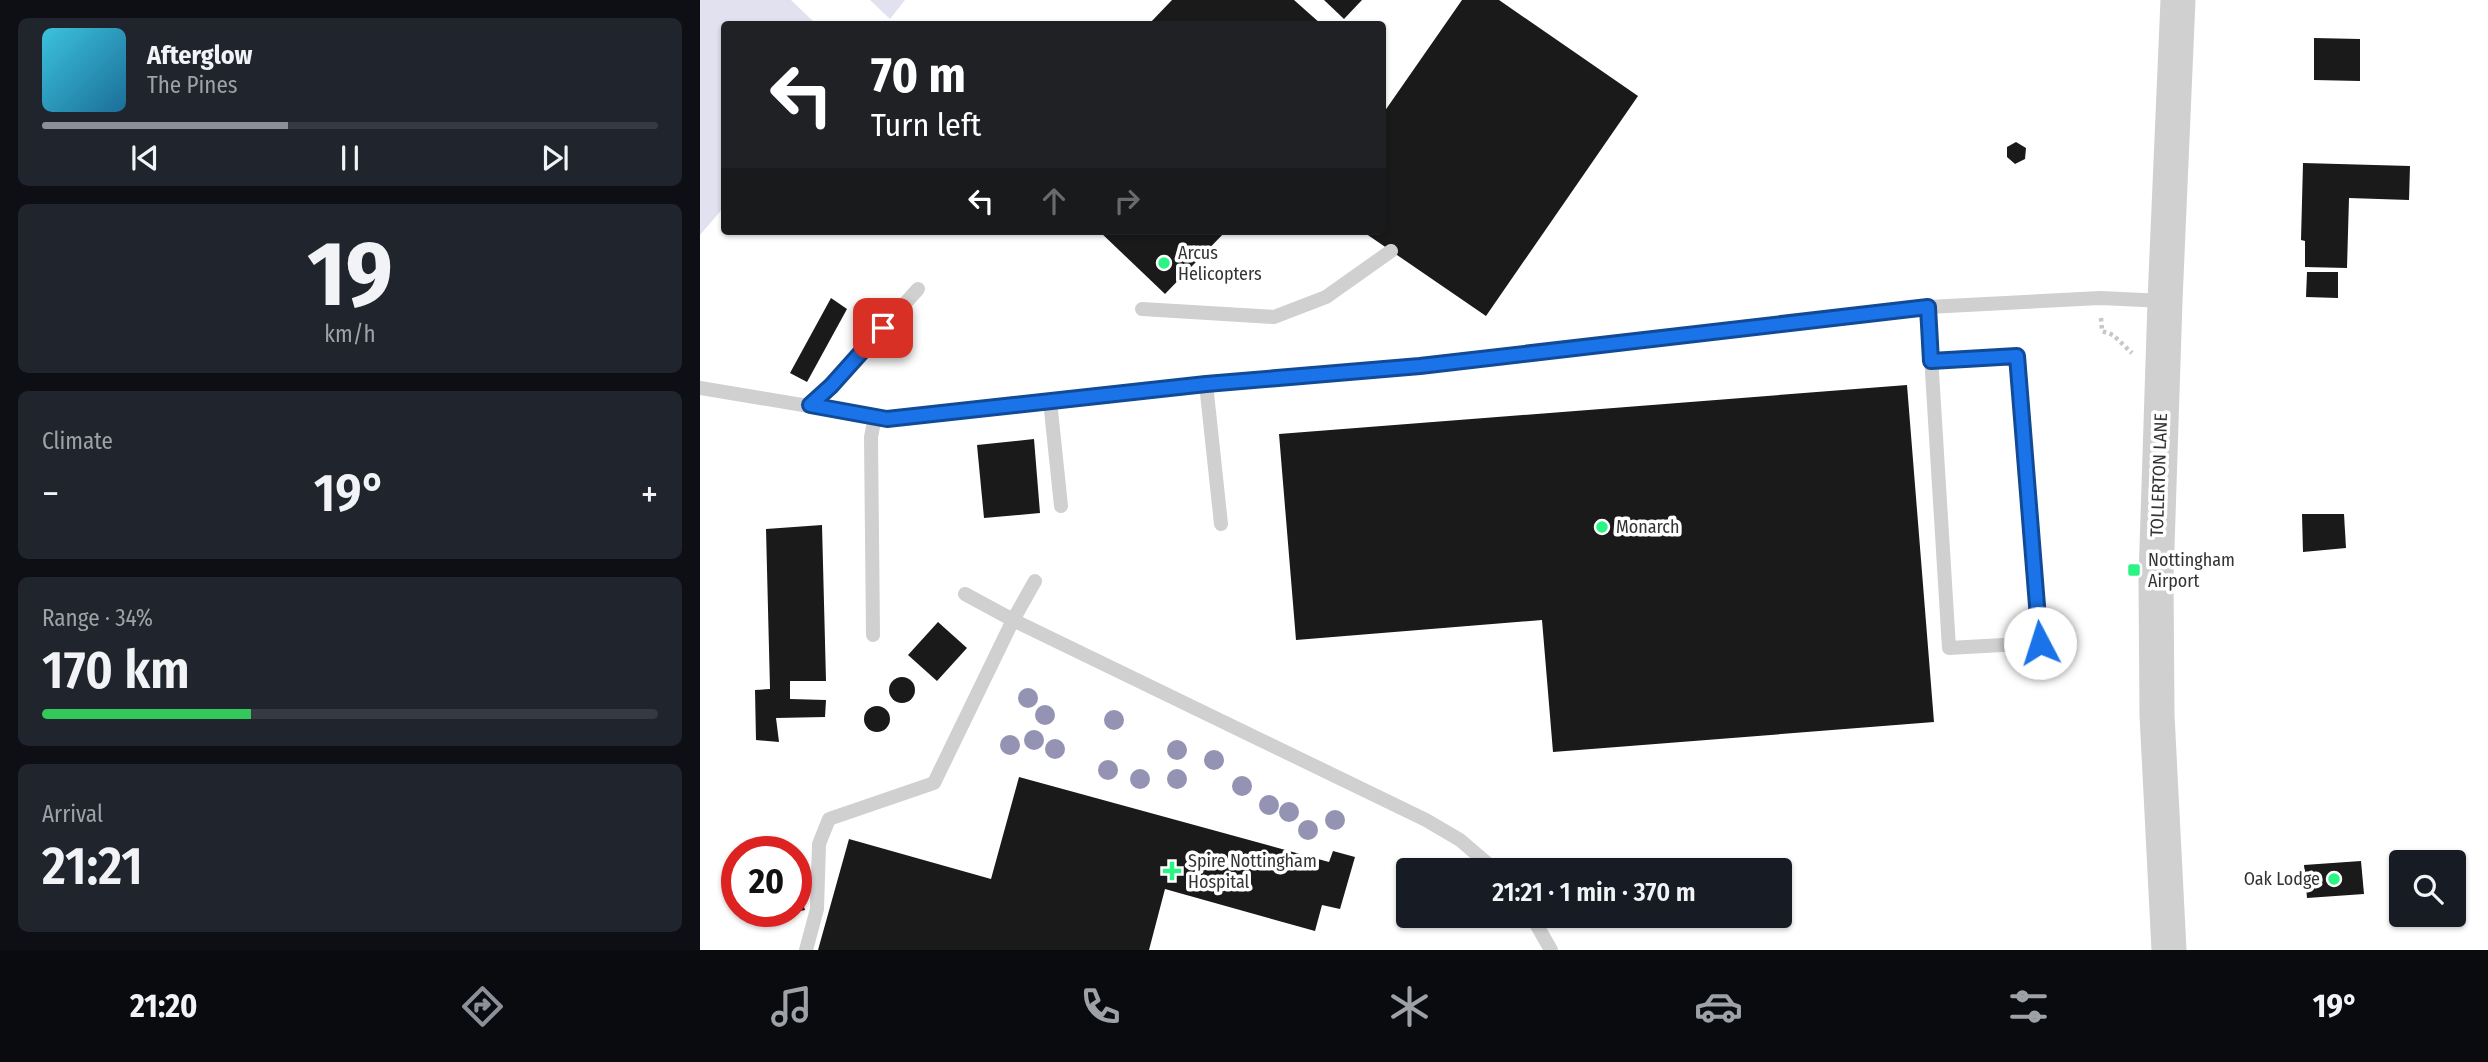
<!DOCTYPE html>
<html lang="en">
<head>
<meta charset="utf-8">
<style>
	body { margin:0; font-family:"Fira Sans Condensed",sans-serif; background:#20242c; color:#f1f3f6; height:100vh; display:flex; flex-direction:column; font-size:26px; white-space:nowrap }
	* { box-sizing:border-box; margin:0 }
	p { font-size:23px; color:#9ea1a6 }
	.icon { flex:none; width:38px; height:38px; fill:none; stroke:currentColor; stroke-width:2; stroke-linecap:round; stroke-linejoin:round }
	.map { position:relative; flex:1; overflow:hidden }
	.panel { display:flex; flex-direction:column; gap:18px; padding:18px; background:#0d0f14; width:700px }
	.panel>* { flex:none }
	.banner { position:absolute; left:21px; top:21px; width:665px; height:214px; border-radius:7px; box-shadow:0 2px 5px #0004; background:#202124; color:#fff; overflow:hidden }
	.tools { position:absolute; left:1689px; top:850px; display:grid; gap:14px }
	.tools a { display:grid; place-items:center; width:77px; height:77px; border-radius:7px; background:#171b24; box-shadow:0 2px 5px #0004; font-size:35px }
	.speed { position:absolute; left:21px; top:836px; display:flex; gap:14px; font-size:35px; font-weight:700; text-align:center }
	.speed>* { display:grid; place-content:center; width:91px; height:91px; border-radius:50%; background:#171b24; box-shadow:0 2px 5px #0004; line-height:1 }
	.speed .limit { border:10px solid #d22; background:#fff; color:#111 }
	.pin { position:absolute; display:grid; place-items:center; width:60px; height:60px; color:#fff; margin:-30px; border-radius:14px; box-shadow:0 4px 10px #0006 }
	.me { position:absolute; width:77px; margin:-38px; rotate:355deg; stroke-linejoin:round; filter:drop-shadow(0 0 5px #0008) }
	.turn { display:flex; align-items:center; gap:24px; height:147px; padding:0 35px; font-size:32px }
	.turn .icon { width:91px; height:91px; stroke-width:2.5 }
	.turn b { display:block; font-size:49px; line-height:60px }
	.lanes { display:flex; align-items:center; height:66px; padding:0 35px; background:#0003; justify-content:center; gap:35px; direction:ltr }
	.lanes .off { opacity:.35 }
	.big { font-size:52px; font-weight:600; line-height:1.1 }
	.panel .widget { flex:1; display:flex; flex-direction:column; justify-content:center; gap:10px; min-width:0; padding:0 24px; border-radius:10px; background:#20242c }
	.panel .dial { align-items:center; gap:0 }
	.dial b { font-size:91px; line-height:1 }
	.song { display:flex; align-items:center; gap:21px }
	.cover { width:84px; height:84px; border-radius:10px; background:linear-gradient(135deg,hsl(190 70% 55%),hsl(200 70% 35%)) }
	.played { height:7px; border-radius:4px; background:linear-gradient(90deg,#8c9099 40%,#363941 40%) }
	.keys { display:flex; justify-content:space-around; direction:ltr }
	.heat { display:flex; justify-content:space-between; align-items:center; font-size:38px; direction:ltr }
	.charge { height:10px; border-radius:5px; background:linear-gradient(90deg,#34c759 34%,#363941 0) }
	.trip { position:absolute; left:696px; top:858px; width:396px; height:70px; border-radius:7px; background:#171b24; box-shadow:0 2px 5px #0004; font-weight:600; line-height:70px; text-align:center }
	.tabs { display:flex; height:112px; justify-content:space-around; align-items:center; background:#090b0e; color:#9ea1a6 }
	.tabs .icon { width:49px; height:49px }
	.tabs .on { color:#8c9099 }
	.tabs b { font-size:32px; color:#f1f3f6 }
	main { display:flex; flex:1; min-height:0 }
	.map>svg:first-child { display:block }
	.green { fill:#e1e1f0 }
	.building { fill:#1a1a1a }
	.lines { fill:none; stroke-linecap:round; stroke-linejoin:round }
	.path { stroke:#c7c7c7; stroke-width:4.5; stroke-dasharray:3.5 3.5; stroke-linecap:butt }
	.service { stroke:#d0d0d0; stroke-width:14 }
	.tertiary { stroke:#d0d0d0; stroke-width:35 }
	.tree { fill:#9593b3 }
	.route-casing { stroke:#114b97; stroke-width:18 }
	.route { stroke:#1a73e8; stroke-width:12 }
	.poi-dot { fill:#2af484; stroke:#fff; stroke-width:2.5 }
	.labels { text-anchor:middle; stroke-width:7; stroke-linejoin:round; paint-order:stroke }
	.poi-label { font-size:18px; fill:#333; stroke:#fff; text-anchor:start }
	.street-label { font-size:18px; fill:#333; stroke:#fff }
</style>
</head>
<body>
<main>
<section class="panel">
<div class="widget">
<div class="song"><i class="cover"></i><div><b>Afterglow</b><p>The Pines</p></div></div>
<div class="played"></div>
<div class="keys"><svg class="icon" aria-label="previous" viewBox="0 0 24 24"><path d="M18 5L8 12l10 7zM5 5v14"/></svg><svg class="icon" aria-label="pause" viewBox="0 0 24 24"><path d="M8 5v14M16 5v14"/></svg><svg class="icon" aria-label="next" viewBox="0 0 24 24"><path d="M6 5l10 7-10 7zM19 5v14"/></svg></div>
</div>
<div class="widget dial"><b>19</b><p>km/h</p></div>
<div class="widget"><p>Climate</p>
<div class="heat"><a>−</a><b class="big">19°</b><a>+</a></div>
</div>
<div class="widget"><p>Range · 34%</p><b class="big">170 km</b><div class="charge"></div></div>
<div class="widget"><p>Arrival</p><b class="big">21:21</b></div>
</section>
<div class="map">
<svg width="1788" height="950" viewBox="0 0 1788 950">
	<rect width="100%" height="100%" fill="#fff"/>
	<g class="green">
		<polygon points="0,0 91,0 116,24 24,24 24,207 0,235"/>
		<polygon points="170,0 205,0 190,19"/>
	</g>
	<g class="building">
		<polygon points="472,0 594,0 621,24 449,24"/>
		<polygon points="624,0 662,0 644,19"/>
		<polygon points="762,0 799,0 938,96 786,316 662,231 682,231 682,115"/>
		<polygon points="1614,38 1660,39 1660,81 1614,80"/>
		<polygon points="1316,142 1326,148 1325,159 1315,164 1307,157 1307,147"/>
		<polygon points="1603,163 1710,166 1709,200 1649,198 1647,268 1605,267 1605,241 1601,240"/>
		<polygon points="399,231 526,231 465,294"/>
		<polygon points="1607,272 1638,272 1638,298 1606,297"/>
		<polygon points="131,298 147,309 107,382 90,373"/>
		<polygon points="1207,385 1234,722 853,752 842,620 596,640 579,434"/>
		<polygon points="334,439 340,513 284,518 277,445"/>
		<polygon points="1602,514 1644,514 1646,548 1603,552"/>
		<polygon points="122,525 126,681 90,681 90,699 126,700 125,717 76,718 79,742 56,740 55,690 70,689 66,529"/>
		<polygon points="238,622 267,648 237,681 208,655"/>
		<circle cx="202" cy="690" r="13"/>
		<circle cx="177" cy="719" r="13"/>
		<polygon points="319,777 629,862 633,851 655,857 640,909 622,905 615,931 465,889 449,950 118,950 149,839 291,879"/>
		<polygon points="1661,861 1664,894 1607,898 1604,865"/>
		<polygon points="96,881 105,910 96,912"/>
		<polygon points="71,912 93,912 93,913 73,918"/>
	</g>
	<g class="lines">
		<polyline class="path" points="1401,318 1402,331 1413,335 1432,353"/>
		<g class="service">
			<polyline points="1228,307 1249,648 1340,643 1317,356 1231,361"/>
			<polyline points="442,309 574,317 626,297 691,251"/>
			<polyline points="506,384 521,524"/>
			<polyline points="0,388 187,419 506,384 720,366 1228,307 1400,298 1465,301"/>
			<polyline points="350,401 361,506"/>
			<polyline points="110,405 131,386 218,289"/>
			<polyline points="265,594 313,620 726,820 760,840 795,870"/>
			<polyline points="173,635 171,437 175,417"/>
			<polyline points="831,915 851,950"/>
			<polyline points="106,950 117,909 119,844 129,819 234,783 313,620 335,581"/>
		</g>
		<polyline class="tertiary" points="1469,950 1457,715 1456,578 1465,301 1478,0"/>
	</g>
	<g class="tree">
		<circle cx="328" cy="698" r="10"/>
		<circle cx="345" cy="715" r="10"/>
		<circle cx="414" cy="720" r="10"/>
		<circle cx="334" cy="740" r="10"/>
		<circle cx="310" cy="745" r="10"/>
		<circle cx="355" cy="749" r="10"/>
		<circle cx="477" cy="750" r="10"/>
		<circle cx="514" cy="760" r="10"/>
		<circle cx="408" cy="770" r="10"/>
		<circle cx="440" cy="779" r="10"/>
		<circle cx="477" cy="779" r="10"/>
		<circle cx="542" cy="786" r="10"/>
		<circle cx="569" cy="805" r="10"/>
		<circle cx="589" cy="812" r="10"/>
		<circle cx="635" cy="820" r="10"/>
		<circle cx="608" cy="830" r="10"/>
	</g>
	<g class="lines">
		<g class="route-casing">
			<polyline id="route" points="183,328 131,386 110,405 187,419 506,384 720,366 1228,307 1231,361 1317,356 1340,643"/>
		</g>
		<use href="#route" class="route"/>
	</g>
	<g class="poi-dot">
		<circle cx="464" cy="263" r="7"/>
		<circle cx="902" cy="527" r="7"/>
		<rect x="1427" y="563" width="14" height="14" rx="3.5"/>
		<path d="M468.5 860.5h7v7h7v7h-7v7h-7v-7h-7v-7h7z"/>
		<circle cx="1634" cy="879" r="7"/>
	</g>
	<g class="labels">
		<g class="poi-label">
			<text x="478" y="259">Arcus<tspan x="478" dy="21">Helicopters</tspan></text>
			<text x="916" y="533">Monarch</text>
			<text x="1448" y="566">Nottingham<tspan x="1448" dy="21">Airport</tspan></text>
			<text x="488" y="867">Spire Nottingham<tspan x="488" dy="21">Hospital</tspan></text>
			<text x="1620" y="885" text-anchor="end">Oak Lodge</text>
		</g>
		<g class="street-label">
			<text transform="translate(1459 475) rotate(-88)" y="6">TOLLERTON LANE</text>
		</g>
	</g>
</svg>
<div class="tools">
<a><svg class="icon" aria-label="search" viewBox="0 0 24 24"><circle cx="10" cy="10" r="6"/><path d="M15 15l6 6"/></svg></a>
</div>
<div class="speed"><div class="limit">20</div></div>
<div class="pin" style="left:183px;top:328px;background:#d93025"><svg class="icon" aria-label="arrive" viewBox="0 0 24 24"><path d="M6 21V4h12l-3 4 3 4H6"/></svg></div>
<svg class="me" style="left:1340px;top:643px" viewBox="-20 -20 40 40"><circle r="19" fill="#fff"/><path d="M0-13L10 11 0 6-10 11z" fill="#1a73e8"/></svg>
<div class="trip">21:21 · 1 min · 370 m</div>
<div class="banner">
<div class="turn"><svg class="icon" aria-label="left" viewBox="0 0 24 24"><path d="M17 20v-9H6M10 6l-5 5 5 5"/></svg><div><b>70 m</b>Turn left</div></div>
<div class="lanes"><svg class="icon" aria-label="left" viewBox="0 0 24 24"><path d="M17 20v-9H6M10 6l-5 5 5 5"/></svg><svg class="icon off" aria-label="ahead" viewBox="0 0 24 24"><path d="M12 20V5M6 11l6-6 6 6"/></svg><svg class="icon off" aria-label="right" viewBox="0 0 24 24"><path d="M7 20v-9h11M14 6l5 5-5 5"/></svg></div>
</div>
</div>
</main>
<nav class="tabs">
<b>21:20</b>
<svg class="icon on" aria-label="directions" viewBox="0 0 24 24"><path d="M12 3l9 9-9 9-9-9zM9 14v-3h6M13 9l2 2-2 2"/></svg>
<svg class="icon" aria-label="music" viewBox="0 0 24 24"><path d="M9 18V5l10-2v13"/><circle cx="6" cy="18" r="3"/><circle cx="16" cy="16" r="3"/></svg>
<svg class="icon" aria-label="phone" viewBox="0 0 24 24"><path d="M5 4h4l2 5-3 2q2 4 5 5l2-3 5 2v4C11 20 4 13 5 4z"/></svg>
<svg class="icon" aria-label="climate" viewBox="0 0 24 24"><path d="M12 3v18M4 7l16 10M4 17L20 7"/></svg>
<svg class="icon" aria-label="car" viewBox="0 0 24 24"><path d="M5 17H2v-5l4-1 3-4h7l3 4 3 1v5h-3M9 17h6M6 11h13"/><circle cx="7" cy="17" r="2"/><circle cx="17" cy="17" r="2"/></svg>
<svg class="icon" aria-label="filters" viewBox="0 0 24 24"><path d="M4 7h16M4 17h16"/><circle cx="9" cy="7" r="2"/><circle cx="15" cy="17" r="2"/></svg>
<b>19°</b>
</nav>
</body>
</html>
